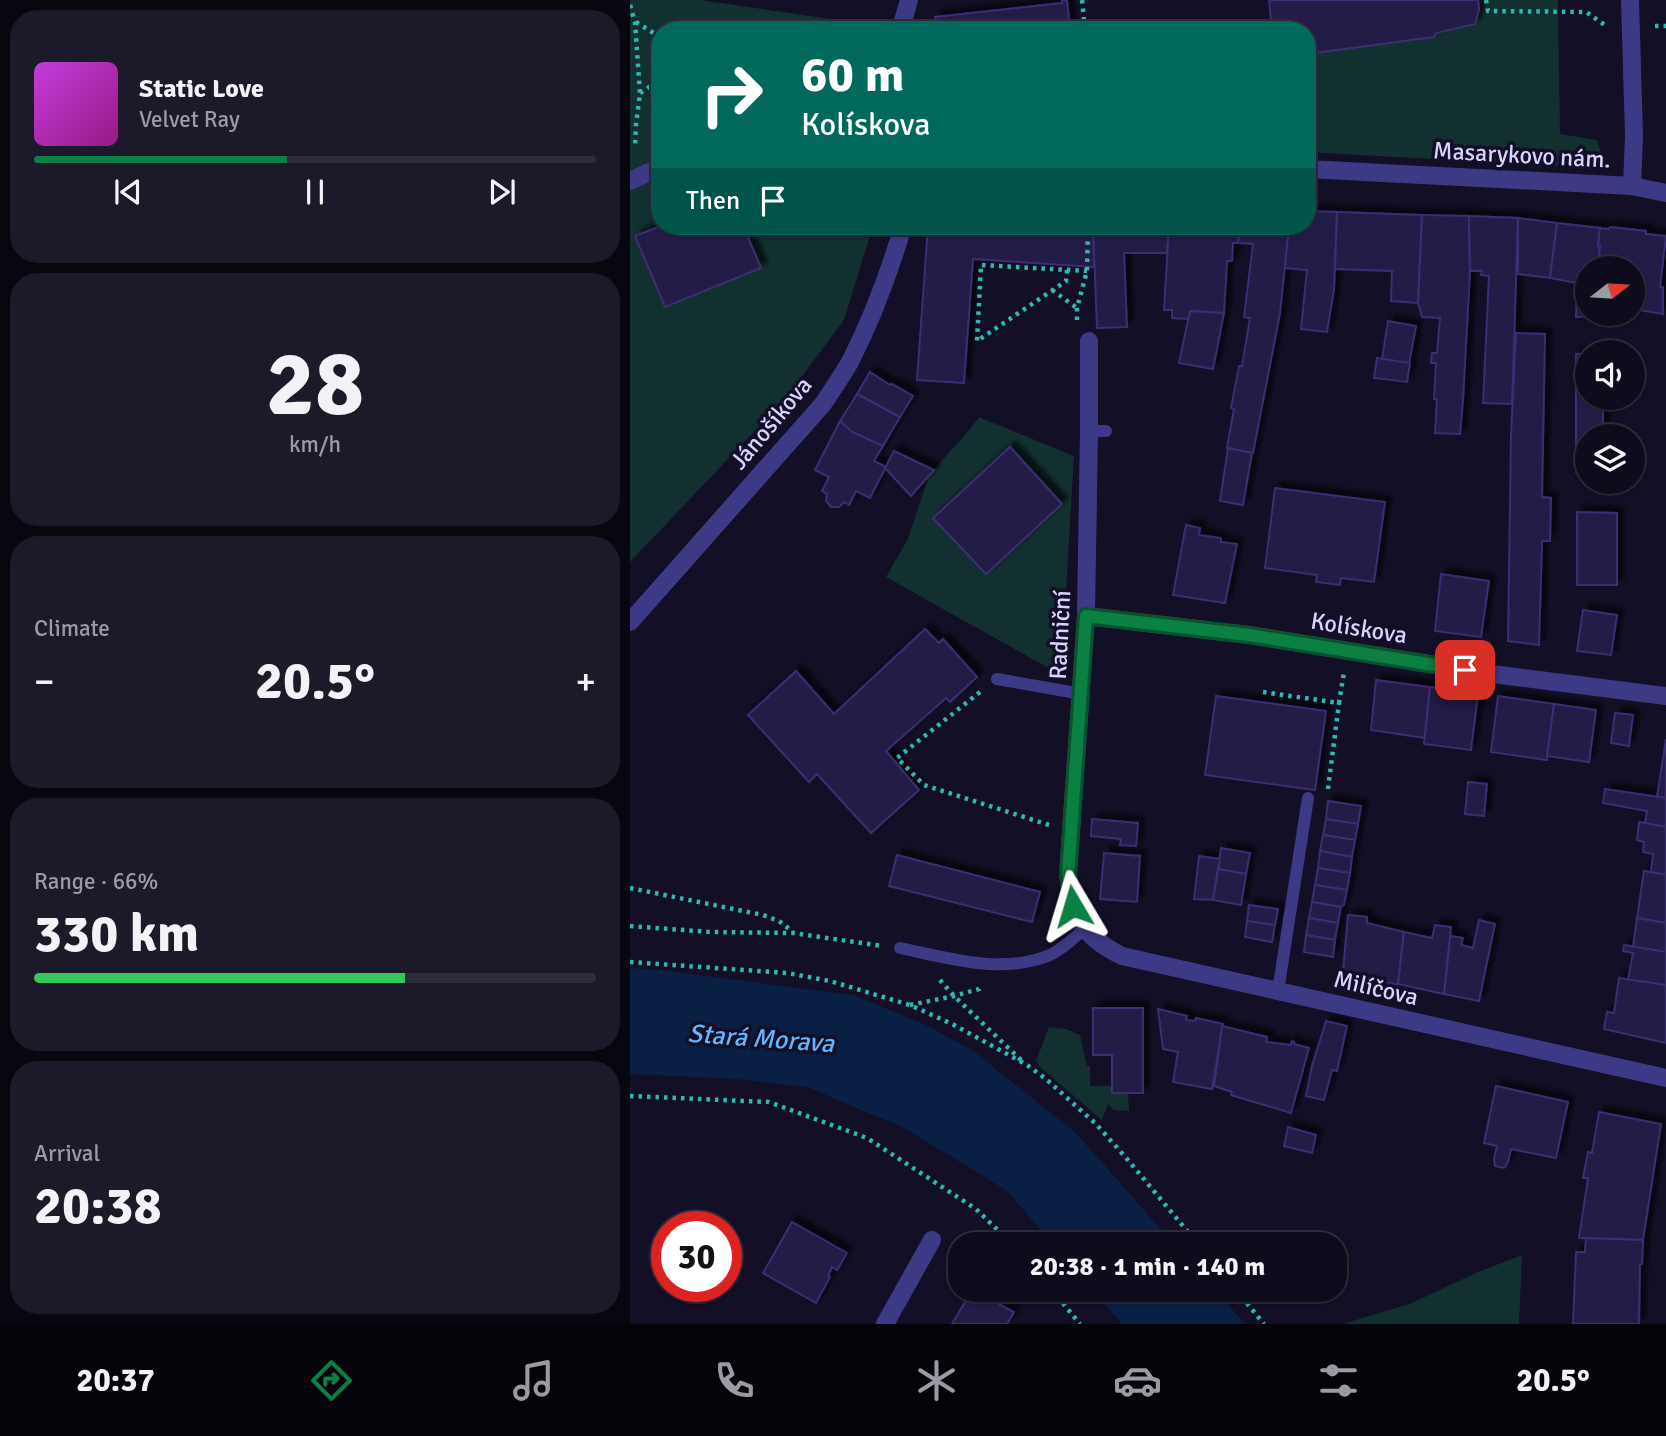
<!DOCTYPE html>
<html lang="en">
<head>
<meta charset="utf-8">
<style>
	body { margin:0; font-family:Signika,sans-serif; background:#1c1929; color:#f1f3f6; height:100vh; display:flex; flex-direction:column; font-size:26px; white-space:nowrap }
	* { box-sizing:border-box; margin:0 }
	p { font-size:23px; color:#9b9ba3 }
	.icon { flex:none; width:38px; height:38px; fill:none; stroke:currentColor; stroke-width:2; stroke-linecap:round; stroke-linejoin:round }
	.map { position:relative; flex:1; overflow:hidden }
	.side { display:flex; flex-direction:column; gap:10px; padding:10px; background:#08060f; width:630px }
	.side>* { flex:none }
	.banner { position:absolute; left:21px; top:21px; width:665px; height:214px; border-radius:28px; box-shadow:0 2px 5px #0004,0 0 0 2px #2e2b3b; background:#00695c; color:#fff; overflow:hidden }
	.needle { width:46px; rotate:73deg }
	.tools { position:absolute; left:945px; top:256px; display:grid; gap:14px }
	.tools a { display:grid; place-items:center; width:70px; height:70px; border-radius:50%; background:#0e0b1c; box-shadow:0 2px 5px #0004,0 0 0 2px #2e2b3b; font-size:35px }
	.speed { position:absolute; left:21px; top:1211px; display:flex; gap:14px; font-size:35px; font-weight:700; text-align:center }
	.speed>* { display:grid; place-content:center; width:91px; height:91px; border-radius:50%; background:#0e0b1c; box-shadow:0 2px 5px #0004,0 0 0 2px #2e2b3b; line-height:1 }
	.speed .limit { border:10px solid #d22; background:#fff; color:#111 }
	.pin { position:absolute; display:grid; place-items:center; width:60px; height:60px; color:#fff; margin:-30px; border-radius:14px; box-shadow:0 4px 10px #0006 }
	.me { position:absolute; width:77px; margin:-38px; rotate:353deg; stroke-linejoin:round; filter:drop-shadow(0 0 5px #0008) }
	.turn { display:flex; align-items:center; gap:24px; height:147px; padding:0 35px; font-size:32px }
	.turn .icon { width:91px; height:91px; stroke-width:2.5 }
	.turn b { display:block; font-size:49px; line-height:60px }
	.then { display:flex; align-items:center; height:66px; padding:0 35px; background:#0003; gap:14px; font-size:26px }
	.big { font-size:52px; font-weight:800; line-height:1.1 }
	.side .card { flex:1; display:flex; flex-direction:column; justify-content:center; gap:10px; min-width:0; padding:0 24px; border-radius:28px; background:#1c1929 }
	.side .dial { align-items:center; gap:0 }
	.dial b { font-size:91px; line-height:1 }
	.song { display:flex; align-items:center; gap:21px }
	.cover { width:84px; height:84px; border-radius:10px; background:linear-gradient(135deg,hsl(290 70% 55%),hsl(310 70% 35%)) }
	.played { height:7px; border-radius:4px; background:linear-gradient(90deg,#0b8043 45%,#2e2b3b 45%) }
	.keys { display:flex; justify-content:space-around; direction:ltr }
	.heat { display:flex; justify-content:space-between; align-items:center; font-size:38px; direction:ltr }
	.charge { height:10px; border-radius:5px; background:linear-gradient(90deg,#34c759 66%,#2e2b3b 0) }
	.trip { position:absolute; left:318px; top:1232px; width:399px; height:70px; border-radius:28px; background:#0e0b1c; box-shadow:0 2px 5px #0004,0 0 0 2px #2e2b3b; font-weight:800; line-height:70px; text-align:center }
	.menu { display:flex; height:112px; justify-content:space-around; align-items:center; background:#06040b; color:#9b9ba3 }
	.menu .icon { width:49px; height:49px }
	.menu .current { color:#0b8043 }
	.menu b { font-size:32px; color:#f1f3f6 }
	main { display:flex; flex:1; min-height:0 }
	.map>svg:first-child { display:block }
	.green { fill:#12302f }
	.water { fill:#0a1f44 }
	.building { fill:#241b47; stroke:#3b2d73; stroke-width:2; filter:url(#shadow) }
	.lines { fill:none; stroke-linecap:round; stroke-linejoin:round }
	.path { stroke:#2fb8b0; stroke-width:4.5; stroke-dasharray:3.5 5; stroke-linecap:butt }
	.lane { stroke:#3d3a85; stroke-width:12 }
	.street { stroke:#3d3a85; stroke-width:18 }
	.route-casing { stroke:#07532c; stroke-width:18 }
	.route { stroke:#0b8043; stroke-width:12 }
	.labels { text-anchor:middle; stroke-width:7; stroke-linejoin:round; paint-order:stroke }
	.street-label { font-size:24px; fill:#d9d4ff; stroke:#130f26 }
	.water-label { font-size:26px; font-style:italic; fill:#62b6ff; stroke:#130f26 }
</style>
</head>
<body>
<main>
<section class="side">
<div class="card">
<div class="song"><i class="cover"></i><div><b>Static Love</b><p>Velvet Ray</p></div></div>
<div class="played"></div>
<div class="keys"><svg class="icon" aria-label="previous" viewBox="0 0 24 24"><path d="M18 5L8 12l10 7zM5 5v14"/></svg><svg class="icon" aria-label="pause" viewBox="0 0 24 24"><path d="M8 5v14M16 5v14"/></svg><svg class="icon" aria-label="next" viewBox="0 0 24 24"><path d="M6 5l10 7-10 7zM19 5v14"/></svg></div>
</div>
<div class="card dial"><b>28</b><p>km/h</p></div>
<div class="card"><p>Climate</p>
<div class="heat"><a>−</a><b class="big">20.5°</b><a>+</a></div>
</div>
<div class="card"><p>Range · 66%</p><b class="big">330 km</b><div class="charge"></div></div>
<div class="card"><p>Arrival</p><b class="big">20:38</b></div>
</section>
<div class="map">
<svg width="1036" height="1324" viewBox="0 0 1036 1324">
	<defs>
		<filter id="shadow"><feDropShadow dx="6" dy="-6" stdDeviation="2" flood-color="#0009"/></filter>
	</defs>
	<rect width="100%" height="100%" fill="#130f26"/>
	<g class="green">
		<polygon points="0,0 70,0 242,25 242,30 30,30 30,226 243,226 214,320 156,398 0,562"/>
		<polygon points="638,0 928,0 930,134 967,140 977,169 677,152 677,30 642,30"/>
		<polygon points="349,417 444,456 431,675 256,577 278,539 299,475 341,428"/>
		<polygon points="419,1027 436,1029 450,1035 457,1066 460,1066 460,1086 482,1086 482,1093 498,1093 499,1111 484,1110 478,1104 472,1120 410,1067 406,1061"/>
		<polygon points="892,1255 889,1324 713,1324 782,1303 848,1272"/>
	</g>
	<g class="water">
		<polygon points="0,968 30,970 224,995 296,1025 342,1050 446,1133 544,1244 423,1244 376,1190 274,1128 177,1087 106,1079 0,1074"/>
		<polygon points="463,1290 585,1290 615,1324 492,1324"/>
	</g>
	<g class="building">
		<polygon points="437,0 440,30 306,30 305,17 432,3 432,1"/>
		<polygon points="639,0 848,0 849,10 845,24 806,33 804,37 677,54 677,30 642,30"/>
		<polygon points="677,211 707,212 704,289 697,332 671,329 677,270 654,268 659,226 677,226"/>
		<polygon points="707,212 792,215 788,303 761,301 762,271 705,269"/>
		<polygon points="792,215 839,216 840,271 833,400 830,434 805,433 807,400 804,399 806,363 801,363 802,353 807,353 810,318 792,317 788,303"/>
		<polygon points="839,216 888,218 882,404 853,403 859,276 851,275 852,271 840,271"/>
		<polygon points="888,218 927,223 920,278 888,274"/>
		<polygon points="927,223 970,228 968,246 970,246 969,258 973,258 972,268 957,268 957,313 968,313 968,316 946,317 947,283 920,278"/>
		<polygon points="31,226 113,226 131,268 35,307 5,236"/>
		<polygon points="298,226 463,226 464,267 343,259 334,383 287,380"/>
		<polygon points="463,226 539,226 537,253 494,253 497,327 467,328"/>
		<polygon points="539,226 610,226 608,243 603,243 602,261 597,261 594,313 560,311 560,319 542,318 542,310 534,310"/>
		<polygon points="610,226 659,226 650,313 623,453 597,448 604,409 601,408 609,366 612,366 620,318 614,317 623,244 608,243"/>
		<polygon points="980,227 1016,231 1016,234 1036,236 1030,287 1033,287 1033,314 1003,309 1003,268 972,268 973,258 969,258 970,246 968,246 970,228 979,229"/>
		<polygon points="560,311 594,313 583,369 549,363"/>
		<polygon points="758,321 786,326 779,364 752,359"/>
		<polygon points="886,333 915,334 912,497 921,498 920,541 912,541 909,645 878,641 881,435"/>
		<polygon points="946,354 957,354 957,397 973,397 973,436 957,436 957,472 946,472"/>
		<polygon points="747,358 780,363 777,382 744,378"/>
		<polygon points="240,372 260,385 262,384 283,396 270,417 227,394"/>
		<polygon points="227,394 270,417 253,446 222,432 210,421"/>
		<polygon points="210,421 222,432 253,446 244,461 256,467 240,498 226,491 219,505 214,502 209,507 201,507 196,501 197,494 192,491 199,477 185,470"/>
		<polygon points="380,447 432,504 356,574 303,518"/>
		<polygon points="598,448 622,453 613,505 590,501"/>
		<polygon points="264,451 304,470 281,496 255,468"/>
		<polygon points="645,488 755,502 744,582 711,578 710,585 686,582 687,575 635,568"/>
		<polygon points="947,512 987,513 987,585 947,585"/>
		<polygon points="556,525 570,528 569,535 591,538 591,542 607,544 595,603 543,595"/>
		<polygon points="811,574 859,581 851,637 805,631"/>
		<polygon points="953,610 987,615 981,655 947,651"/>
		<polygon points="295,629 309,643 313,639 347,677 320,702 316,698 256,751 289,790 241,833 187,774 179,782 118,715 166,671 204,714"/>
		<polygon points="746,680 800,687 795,738 741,730"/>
		<polygon points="800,687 848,694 841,750 794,744"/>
		<polygon points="586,696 696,711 685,790 575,775"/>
		<polygon points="868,696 924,704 917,760 861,752"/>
		<polygon points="924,704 966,710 959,762 917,756"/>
		<polygon points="985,713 1003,715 999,746 981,743"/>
		<polygon points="1036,739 1036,798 1027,797"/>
		<polygon points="838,782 857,784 854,816 835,814"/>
		<polygon points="975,789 1036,798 1036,827 1015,823 1017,811 973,803"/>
		<polygon points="698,801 731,806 728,824 696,819"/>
		<polygon points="462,819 508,823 506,846 490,845 491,839 461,836"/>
		<polygon points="696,819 728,824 725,840 693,835"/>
		<polygon points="1009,822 1036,827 1036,875 1021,872 1023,854 1013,852 1014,842 1007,840"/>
		<polygon points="693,835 725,840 722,857 690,851"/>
		<polygon points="591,848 620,853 616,874 588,869"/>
		<polygon points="690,851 722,857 720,873 688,868"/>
		<polygon points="474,853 510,856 507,902 470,899"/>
		<polygon points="267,855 410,892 402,922 259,886"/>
		<polygon points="569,856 590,859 583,900 564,899"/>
		<polygon points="688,868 720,873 717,890 685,885"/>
		<polygon points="588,869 616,874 611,905 583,900"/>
		<polygon points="1014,871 1036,875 1036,923 1007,918"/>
		<polygon points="685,885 717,890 714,905 711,907 682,902"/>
		<polygon points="682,902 711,907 708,923 679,918"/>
		<polygon points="619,905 648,909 645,925 617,921"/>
		<polygon points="718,915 737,917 737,923 774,932 768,985 713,972"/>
		<polygon points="679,918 708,923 705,940 676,935"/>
		<polygon points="1007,918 1036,923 1036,952 1003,947"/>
		<polygon points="849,920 865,924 849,1001 814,994 820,936 833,938 831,945 843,948"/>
		<polygon points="617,921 645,925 642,942 615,937"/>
		<polygon points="805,925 821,927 814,994 768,984 774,932 802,938"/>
		<polygon points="676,935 705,940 703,957 674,952"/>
		<polygon points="994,945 1036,952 1036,985 998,980 1003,953 993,951"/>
		<polygon points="989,978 1036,985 1036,1043 974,1029 977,1012 984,1013"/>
		<polygon points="463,1008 513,1008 513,1093 482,1093 482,1055 463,1055"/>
		<polygon points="528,1009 557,1016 556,1020 565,1021 566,1018 593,1024 582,1089 543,1082 548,1052 533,1049"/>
		<polygon points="696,1021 717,1026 707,1071 702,1070 694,1100 676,1096 682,1066"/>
		<polygon points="592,1026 637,1037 636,1042 661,1045 662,1041 664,1042 664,1044 679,1048 661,1113 601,1095 602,1092 584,1086"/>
		<polygon points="866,1086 938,1102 926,1158 881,1149 878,1162 874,1168 865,1166 864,1159 867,1146 854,1143"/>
		<polygon points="969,1112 1031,1124 1013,1240 949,1238 958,1178 953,1178 958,1152 962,1153"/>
		<polygon points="658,1127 686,1135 682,1153 654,1146"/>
		<polygon points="162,1222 217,1253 207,1270 202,1267 198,1276 200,1277 186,1303 133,1273"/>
		<polygon points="956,1238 1013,1240 1012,1264 1010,1264 1009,1324 943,1324 946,1252 955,1252"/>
		<polygon points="342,1290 384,1312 377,1324 322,1324"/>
	</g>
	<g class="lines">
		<g class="path">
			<polyline points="452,0 455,30"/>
			<polyline points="856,0 858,11 956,12 978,27"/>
			<polyline points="0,5 5,22 10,94 6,124 5,146"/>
			<polyline points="6,22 30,37"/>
			<polyline points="1025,26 1036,26"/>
			<polyline points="10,93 30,80"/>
			<polyline points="437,270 436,281 347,341 351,265 457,271"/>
			<polyline points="422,290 447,308"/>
			<polyline points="447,320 447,308 457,271 458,226"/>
			<polyline points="350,692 267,758 294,785 419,825"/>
			<polyline points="633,692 709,703 714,672"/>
			<polyline points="698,789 709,703"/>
			<polyline points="0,888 133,915 149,921 163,932"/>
			<polyline points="0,926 81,932 163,933 252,946"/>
			<polyline points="0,962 157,973 200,981 280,1005 324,1025 397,1065 416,1079 466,1124 498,1160 568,1244"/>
			<polyline points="310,980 324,996 391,1060"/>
			<polyline points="280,1005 324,996 349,989 351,985"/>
			<polyline points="0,1096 139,1102 237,1138 346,1209 382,1244"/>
			<polyline points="422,1290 450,1324"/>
			<polyline points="606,1290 634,1324"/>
		</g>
		<g class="lane">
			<polyline points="459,431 476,431"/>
			<polyline points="367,679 452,694"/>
			<path d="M270,948c48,10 102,27 150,7 12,-5 24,-18 35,-26"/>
			<polyline points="648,991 678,798"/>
		</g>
		<g class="street">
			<polyline points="1000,0 1004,136 1002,186"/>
			<polyline points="273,30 273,21 279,0"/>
			<polyline points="677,169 1002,186 1036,193"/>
			<polyline points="0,181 30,167"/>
			<path d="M459,341v90l-3,185 -18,259c7,45 13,60 54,81l544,122"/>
			<polyline points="456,616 619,635 862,674 1036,696"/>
			<path d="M0,622l193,-218c9,-14 19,-28 27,-42 22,-43 37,-83 51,-129v-7"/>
			<polyline points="255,1324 302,1240"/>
		</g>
	</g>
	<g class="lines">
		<g class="route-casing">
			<polyline id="route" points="443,906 438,875 456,616 619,635 835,670"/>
		</g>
		<use href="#route" class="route"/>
	</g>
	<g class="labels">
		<g class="street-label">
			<text transform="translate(892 155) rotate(3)" y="8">Masarykovo nám.</text>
			<text transform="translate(141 423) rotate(-50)" y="8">Jánošíkova</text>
			<text transform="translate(729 628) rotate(9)" y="8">Kolískova</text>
			<text transform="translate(430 635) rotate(-87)" y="8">Radniční</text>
			<text transform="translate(746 988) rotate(13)" y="8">Milíčova</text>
		</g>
		<g class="water-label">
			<text transform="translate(131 1038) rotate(4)" y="9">Stará Morava</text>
		</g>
	</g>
</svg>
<div class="tools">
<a><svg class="needle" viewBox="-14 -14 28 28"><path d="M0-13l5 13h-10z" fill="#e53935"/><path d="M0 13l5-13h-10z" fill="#9b9ba3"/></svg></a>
<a><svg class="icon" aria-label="sound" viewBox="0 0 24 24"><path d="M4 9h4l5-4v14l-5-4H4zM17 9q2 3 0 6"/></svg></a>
<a><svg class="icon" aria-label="layers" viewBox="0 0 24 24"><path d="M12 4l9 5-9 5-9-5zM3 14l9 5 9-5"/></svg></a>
</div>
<div class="speed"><div class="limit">30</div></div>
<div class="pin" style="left:835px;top:670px;background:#d93025"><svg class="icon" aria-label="arrive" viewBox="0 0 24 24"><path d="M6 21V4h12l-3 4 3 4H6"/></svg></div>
<svg class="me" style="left:443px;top:906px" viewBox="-20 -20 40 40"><path d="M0-17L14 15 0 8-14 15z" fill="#0b8043" stroke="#fff" stroke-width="4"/></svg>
<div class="trip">20:38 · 1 min · 140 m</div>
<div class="banner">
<div class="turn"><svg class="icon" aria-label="right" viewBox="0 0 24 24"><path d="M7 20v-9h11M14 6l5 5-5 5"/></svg><div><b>60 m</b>Kolískova</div></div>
<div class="then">Then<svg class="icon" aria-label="arrive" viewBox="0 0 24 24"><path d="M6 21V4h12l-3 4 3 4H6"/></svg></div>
</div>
</div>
</main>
<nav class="menu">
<b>20:37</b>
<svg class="icon current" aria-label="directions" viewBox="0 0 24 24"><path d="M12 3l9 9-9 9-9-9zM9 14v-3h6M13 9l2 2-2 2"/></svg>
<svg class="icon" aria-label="music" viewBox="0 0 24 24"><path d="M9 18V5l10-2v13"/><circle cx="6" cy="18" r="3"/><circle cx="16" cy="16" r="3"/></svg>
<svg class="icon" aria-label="phone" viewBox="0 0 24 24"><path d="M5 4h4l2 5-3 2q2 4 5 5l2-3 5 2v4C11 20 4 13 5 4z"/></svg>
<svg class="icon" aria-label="climate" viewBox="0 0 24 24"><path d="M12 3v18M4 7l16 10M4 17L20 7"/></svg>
<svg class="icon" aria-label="car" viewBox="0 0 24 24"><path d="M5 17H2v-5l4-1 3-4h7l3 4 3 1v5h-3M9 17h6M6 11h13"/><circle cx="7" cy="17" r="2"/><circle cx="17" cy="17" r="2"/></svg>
<svg class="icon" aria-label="filters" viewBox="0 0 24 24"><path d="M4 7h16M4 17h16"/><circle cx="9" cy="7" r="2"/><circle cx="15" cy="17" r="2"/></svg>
<b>20.5°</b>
</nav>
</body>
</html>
